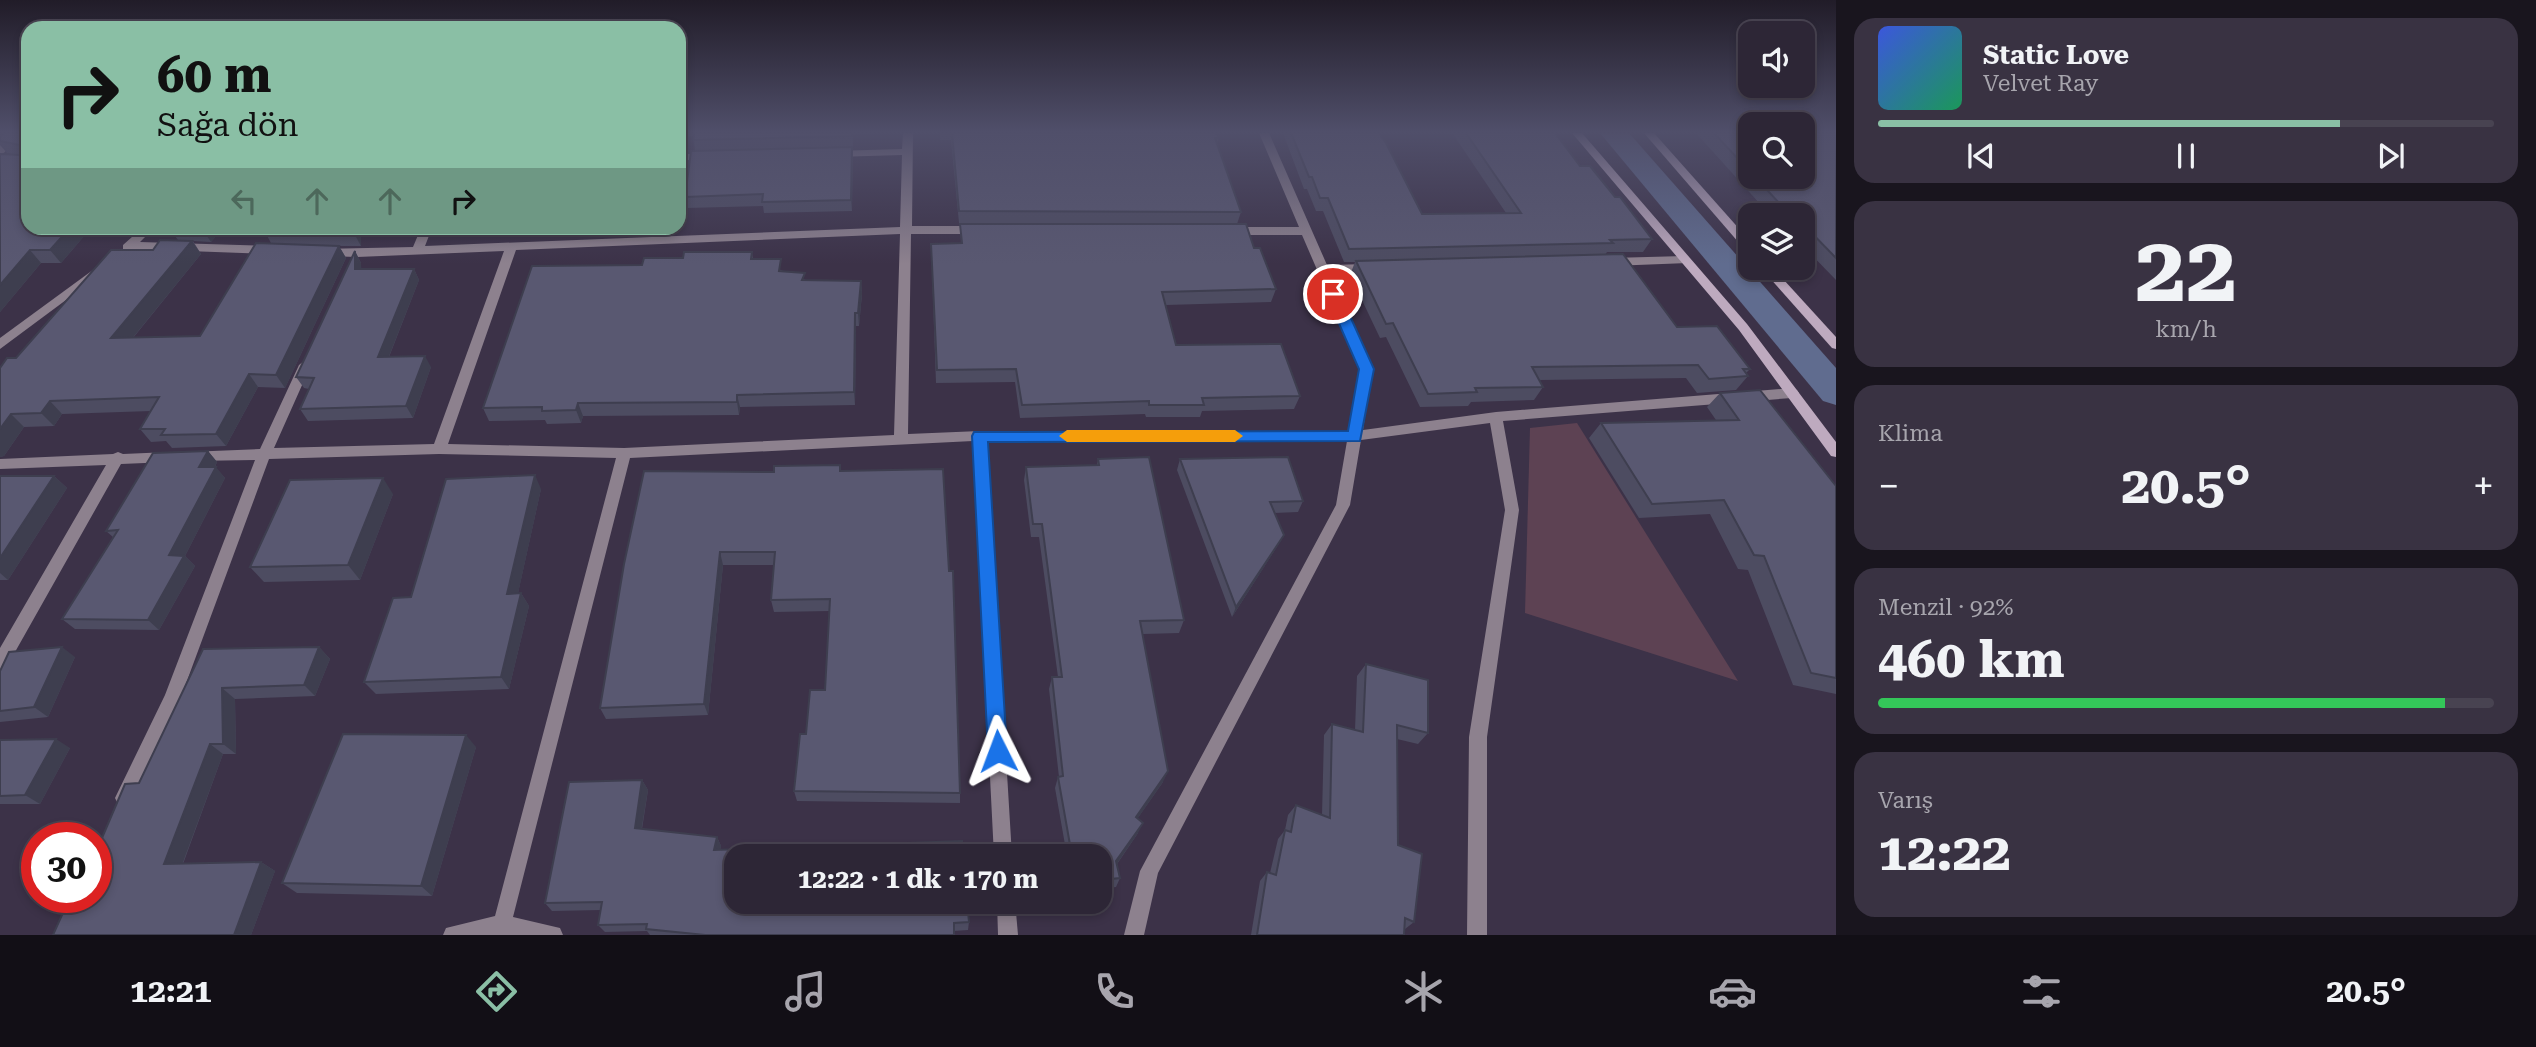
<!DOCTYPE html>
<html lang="tr">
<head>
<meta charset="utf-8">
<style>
	body { margin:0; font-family:"Roboto Serif",serif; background:#393242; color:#f1f3f6; height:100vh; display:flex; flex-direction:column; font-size:26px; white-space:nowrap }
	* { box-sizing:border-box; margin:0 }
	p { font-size:23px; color:#a7a5ad }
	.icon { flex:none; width:38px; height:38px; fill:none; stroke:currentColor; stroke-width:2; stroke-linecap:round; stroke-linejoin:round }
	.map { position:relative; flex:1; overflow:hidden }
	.details { display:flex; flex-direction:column; gap:18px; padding:18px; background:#19151e; width:700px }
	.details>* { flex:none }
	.guide { position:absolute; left:21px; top:21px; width:665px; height:214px; border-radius:21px; box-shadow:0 4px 10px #0003,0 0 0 2px #484351; background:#8abfa5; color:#111; overflow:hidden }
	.controls { position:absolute; left:1738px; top:21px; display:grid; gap:14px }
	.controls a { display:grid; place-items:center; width:77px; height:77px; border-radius:14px; background:#2d2636; box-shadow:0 4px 10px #0003,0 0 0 2px #484351; font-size:35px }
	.speed { position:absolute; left:21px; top:822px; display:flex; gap:14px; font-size:35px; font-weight:700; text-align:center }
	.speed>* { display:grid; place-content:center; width:91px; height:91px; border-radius:50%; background:#2d2636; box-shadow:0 4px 10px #0003,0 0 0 2px #484351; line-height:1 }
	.speed .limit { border:10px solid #d22; background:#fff; color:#111 }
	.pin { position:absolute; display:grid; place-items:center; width:60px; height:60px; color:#fff; margin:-30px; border:4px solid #fff; border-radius:50%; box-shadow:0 2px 7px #0007 }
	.me { position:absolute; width:77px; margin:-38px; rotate:357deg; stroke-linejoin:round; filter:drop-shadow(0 0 5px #0008) }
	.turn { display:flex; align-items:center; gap:24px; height:147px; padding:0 21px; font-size:32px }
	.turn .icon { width:91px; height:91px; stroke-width:2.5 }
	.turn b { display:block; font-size:49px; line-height:60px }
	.lanes { display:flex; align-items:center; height:66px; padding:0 21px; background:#0003; justify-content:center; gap:35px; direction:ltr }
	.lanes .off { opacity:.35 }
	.big { font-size:52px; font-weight:700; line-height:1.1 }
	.details .card { flex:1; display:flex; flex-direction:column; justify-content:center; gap:10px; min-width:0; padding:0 24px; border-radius:21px; background:#393242 }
	.details .dial { align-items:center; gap:0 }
	.dial b { font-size:91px; line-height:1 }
	.song { display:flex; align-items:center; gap:21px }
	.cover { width:84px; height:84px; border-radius:10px; background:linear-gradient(135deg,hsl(230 70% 55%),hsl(150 70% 35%)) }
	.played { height:7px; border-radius:4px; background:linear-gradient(90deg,#8abfa5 75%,#484351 75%) }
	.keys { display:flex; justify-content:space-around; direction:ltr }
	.heat { display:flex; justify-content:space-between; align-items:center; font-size:38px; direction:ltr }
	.charge { height:10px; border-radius:5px; background:linear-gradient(90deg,#34c759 92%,#484351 0) }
	.trip { position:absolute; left:724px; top:844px; width:388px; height:70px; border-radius:21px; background:#2d2636; box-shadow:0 4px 10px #0003,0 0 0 2px #484351; font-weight:700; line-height:70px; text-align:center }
	.tab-bar { display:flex; height:112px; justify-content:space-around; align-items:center; background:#120f16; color:#a7a5ad }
	.tab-bar .icon { width:49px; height:49px }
	.tab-bar .on { color:#8abfa5 }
	.tab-bar b { font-size:32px; color:#f1f3f6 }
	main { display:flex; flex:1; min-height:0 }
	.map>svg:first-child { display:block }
	.green { fill:#5d4253 }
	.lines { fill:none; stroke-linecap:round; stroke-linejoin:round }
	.canal { fill:#606c8f; fill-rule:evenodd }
	.street { fill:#8d818e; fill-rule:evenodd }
	.secondary { fill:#beaabf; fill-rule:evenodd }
	.wall { fill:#4d4c61 }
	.shaded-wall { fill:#3e3e4f }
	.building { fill:#595871; stroke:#3e3e4f; stroke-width:2 }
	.route { fill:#1a73e8; stroke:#114b97; stroke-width:2 }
	.slow { fill:#f59e0b }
</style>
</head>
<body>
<main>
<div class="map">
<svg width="1836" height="935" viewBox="0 0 1836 935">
	<rect width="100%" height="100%" fill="#3c3248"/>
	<polygon class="green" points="1577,423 1738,681 1525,613 1530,428"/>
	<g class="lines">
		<polygon class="canal" points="1600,133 1629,133 1836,368 1836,405 1823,401"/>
		<g class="street">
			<polygon points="3,133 13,133 5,152 0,155 0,140"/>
			<path d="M903,133h10l-1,93h68l6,4 -6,4h-69l-3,200 72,-3h369l11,-62 -58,-134h-71l-6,-4 6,-4h68l-40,-94h10l58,132 43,-1 6,4 -6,4 -40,1 42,96 -9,61 133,-18 296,-24 5,2 2,3 -7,5 -289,23 16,89 -32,227v198h-20l2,-198 36,-227 -15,-87 -129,17 -11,65 -192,368 -14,62h-20l16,-64 196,-366 11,-64h-360l25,415h-18l-21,-415 -343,17 -117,459 47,11 3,7h-120l3,-7 49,-12 121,-458 -177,-4 -170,5 -88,238 -51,107 -6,3 -6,-3 -3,-6 50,-103 90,-235 -62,1 -5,-1 -2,-4 2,-4 72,-3 39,-84 6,-5 6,5 -37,83 160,-4 70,-193 -147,6 -32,-1 -4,-1v-6l92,-2 8,-19h11l-7,18 475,-19 2,-72 -68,2 -5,-3 5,-3 68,-2zM900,234l-6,201 -270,13 -176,-4 68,-194z"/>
			<polygon points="679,154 709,154 714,157 709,160 679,160"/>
			<polygon points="142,228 154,228 140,242 270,246 276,250 270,254 133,249 127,252 123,251 123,245"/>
			<polygon points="1684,256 1688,257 1688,263 1611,266 1605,262 1611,258"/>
			<polygon points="97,267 103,271 101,274 0,349 0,338"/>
			<polygon points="118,452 123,454 169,452 174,453 176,457 174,461 169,462 121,464 6,668 0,670 0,648 106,465 0,469 0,459 113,454"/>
			<polygon points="997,901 1015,901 1018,935 998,935"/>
		</g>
		<g class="secondary">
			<polygon points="1572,133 1582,133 1747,324 1836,442 1836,457 1831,456 1739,330"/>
			<polygon points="1644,133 1654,133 1750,241 1750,252 1746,251"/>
			<polygon points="1761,268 1773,268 1836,337 1836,349 1832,348"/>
		</g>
	</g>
	<g class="wall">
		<polygon points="28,133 91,228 61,263 41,263 0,312 0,154 17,155 7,153 0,145 0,136"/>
		<polygon points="679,133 873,133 873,134 853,135 852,211 764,213 763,206 687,208 685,197 695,151 693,136 679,137"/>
		<polygon points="940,133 1216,133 1219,138 1217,144 1241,212 1237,224 959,223 951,140 940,140"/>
		<polygon points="1283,133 1379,133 1422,214 1506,213 1453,134 1446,134 1446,133 1555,133 1580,166 1615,197 1652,239 1643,252 1607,252 1605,255 1677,327 1750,369 1746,373 1748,376 1736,390 1697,393 1686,378 1540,380 1543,387 1534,400 1471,402 1468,406 1420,407 1386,337 1380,338 1350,275 1355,262 1344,262 1323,211 1316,211 1307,189 1304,189"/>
		<polygon points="1696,133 1750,133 1750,177 1802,177 1836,133 1836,280 1802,245 1802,215 1770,215"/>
		<polygon points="960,224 1254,248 1276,289 1271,302 1166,305 1176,345 1300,396 1294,409 1202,411 1200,417 1146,417 1145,414 1020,418 1015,382 936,383 931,244 961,243"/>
		<polygon points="223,228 211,242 193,241 201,254 133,338 200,336 271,243 265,232 267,228 419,228 418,229 361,231 361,246 339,246 346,258 285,388 258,387 226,446 172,448 166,441 151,442 140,429 151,411 62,414 54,426 24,427 4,456 0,457 0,368 16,358 153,250 178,240 170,229"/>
		<polygon points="434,228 472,228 434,229"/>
		<polygon points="355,251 361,263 361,269 414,269 419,280 389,357 431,367 413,418 308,421 300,409 309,389 304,388 296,377"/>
		<polygon points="752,252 753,259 806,280 861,281 862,294 859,326 856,326 855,405 740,407 739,415 583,416 581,423 547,424 545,420 489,421 483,408 683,258"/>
		<polygon points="1720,393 1836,486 1836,694 1793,685 1748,570 1738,569 1710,514 1639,518 1589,438 1601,423 1716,420 1707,407"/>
		<polygon points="208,451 217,462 215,467 225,478 185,556 195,566 159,630 75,629 62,619 113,537 106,531"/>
		<polygon points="1098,459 1184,620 1179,633 1143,634 1163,782 1137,819 1138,833 1117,864 1120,878 1116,887 1101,889 1101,856 1067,856 1055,788 1058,777 1059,777 1049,689 1052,677 1058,677 1039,537 1031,537 1024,480 1026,467 1097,465"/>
		<polygon points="1180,459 1303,501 1298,512 1274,513 1284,535 1278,545 1232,617 1177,470"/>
		<polygon points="840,465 840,471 960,793 960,803 797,801 794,791 806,734 825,690 830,611 774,612 771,600 774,565 723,565 708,715 606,719 600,708 774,472"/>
		<polygon points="0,476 54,476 67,488 8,580 0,580"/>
		<polygon points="541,489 518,593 521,593 529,606 509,689 376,694 364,682 411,597"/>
		<polygon points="393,494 360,580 264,582 250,567"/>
		<polygon points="319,647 330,659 315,696 235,699 236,754 223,754 183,864 261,862 275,871 251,935 53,935 74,905 139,783 203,649"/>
		<polygon points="75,657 48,717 0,722 0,671"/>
		<polygon points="1366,664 1428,733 1418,744 1397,739 1398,845 1414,922 1405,929 1404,935 1251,935 1260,881 1267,872 1270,873 1278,839 1285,830 1288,815 1296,805 1322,815 1324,735 1332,724 1355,730 1357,676"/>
		<polygon points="0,740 70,748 40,804 0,804"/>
		<polygon points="476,747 432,896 297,893 282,883"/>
		<polygon points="642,780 648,790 642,829 717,837 721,846 720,850 969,922 968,930 954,931 954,935 650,935 647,931 605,932 598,925 601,910 552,911 545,903"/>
	</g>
	<g class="shaded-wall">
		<polygon points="852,147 852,211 851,200"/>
		<polygon points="70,228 91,228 61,263 50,250"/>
		<polygon points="206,228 223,228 211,242 203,230"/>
		<polygon points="355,228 359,228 361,231 361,246 355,235"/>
		<polygon points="192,241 201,254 122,351 111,338"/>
		<polygon points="339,246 346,258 285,388 276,375"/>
		<polygon points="30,250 41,263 0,312 0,285"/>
		<polygon points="355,251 361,263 362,281 355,269"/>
		<polygon points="414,269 419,280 384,369 378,357"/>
		<polygon points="861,281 862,294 859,326 858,313"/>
		<polygon points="855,313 856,326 855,405 854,392"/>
		<polygon points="425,356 431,367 413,418 406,406"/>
		<polygon points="249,374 258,387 226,446 216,434"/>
		<polygon points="737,395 740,407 739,415 737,402"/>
		<polygon points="50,401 62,414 54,426 41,413"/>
		<polygon points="578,403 583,416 581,423 576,410"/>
		<polygon points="11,414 24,427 4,456 0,457 0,429"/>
		<polygon points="208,451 217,462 209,479 199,467"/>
		<polygon points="216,467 225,478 185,556 195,566 159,630 148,620 169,555"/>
		<polygon points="535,475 541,489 515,607 507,594"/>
		<polygon points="54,476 67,488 8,580 0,573 0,558"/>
		<polygon points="383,478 393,494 360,580 348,565"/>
		<polygon points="1284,535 1278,545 1232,617 1236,607"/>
		<polygon points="720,552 723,565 708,715 704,704"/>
		<polygon points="521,593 529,606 509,689 501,677"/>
		<polygon points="62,647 75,657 48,717 34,707"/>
		<polygon points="319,647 330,659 315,696 304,685"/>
		<polygon points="222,688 235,699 236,754 223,744"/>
		<polygon points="466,735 476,747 432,896 421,886"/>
		<polygon points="56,739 70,748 40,804 25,795"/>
		<polygon points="210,744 223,754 179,873 164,864"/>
		<polygon points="1168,771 1163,782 1131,828 1136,817"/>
		<polygon points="642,780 648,790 640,838 635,828"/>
		<polygon points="1143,823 1138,833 1112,871 1116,861"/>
		<polygon points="717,837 721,846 718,859 714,850"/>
		<polygon points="261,862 275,871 251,935 234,935"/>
	</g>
	<g class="building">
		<polygon points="3,133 28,133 28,228 70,228 50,250 30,250 0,285 0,154 20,155 20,145 0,141 0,136"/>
		<polygon points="694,133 852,133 852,136 693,140"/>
		<polygon points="952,133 1216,133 1219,138 1215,138 1241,212 959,211"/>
		<polygon points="1291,133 1379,133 1386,143 1422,214 1521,213 1466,133 1555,133 1580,166 1590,166 1615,197 1620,197 1652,239 1610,240 1613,243 1349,249 1328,198 1320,198 1312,177 1309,177"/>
		<polygon points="1714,133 1750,133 1750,172"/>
		<polygon points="1802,133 1836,133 1836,258 1802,223 1802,215 1795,215 1784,204 1780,204 1755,177 1802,177"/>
		<polygon points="852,147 851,200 762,202 763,194 685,197 691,151"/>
		<polygon points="960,224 1246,224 1254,248 1260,248 1276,289 1162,292 1176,345 1281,344 1300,396 1202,398 1204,405 1149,405 1149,401 1022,405 1016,369 937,370 931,244 962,243"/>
		<polygon points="171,228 206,228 203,230 170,229"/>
		<polygon points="267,228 355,228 355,235 265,232"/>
		<polygon points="160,240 192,241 111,338 200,336 256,243 339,246 276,375 249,374 216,434 161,435 165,429 140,429 159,397 50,401 41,413 11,414 0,429 0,368 7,358 16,358 111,250 153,250"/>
		<polygon points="355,251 355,269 414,269 378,357 425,356 406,406 300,409 314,378 296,377"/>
		<polygon points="684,252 752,252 751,259 781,259 779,271 805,273 802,280 861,281 858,313 855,313 854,392 737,395 737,402 578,403 576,410 542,411 542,407 483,408 532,266 642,265 644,258 683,258"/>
		<polygon points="1623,254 1677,327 1717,326 1750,369 1743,369 1748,376 1709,379 1698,365 1532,367 1543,387 1475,388 1477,392 1428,394 1393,323 1386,324 1356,261"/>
		<polygon points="1760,390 1836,486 1836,678 1811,673 1764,556 1754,555 1724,500 1652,504 1601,423 1739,420 1720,393"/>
		<polygon points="208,451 199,467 216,467 169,555 184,556 148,620 62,619 118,530 106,531 153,453"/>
		<polygon points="1149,457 1184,620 1140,621 1168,771 1136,817 1143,823 1116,861 1120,878 1101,880 1101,856 1072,856 1058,777 1063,776 1052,677 1062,677 1042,524 1033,524 1026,467 1099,465 1098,459"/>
		<polygon points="1288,457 1303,501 1270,502 1284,535 1236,607 1180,459"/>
		<polygon points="840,465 840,471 943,469 949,571 953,571 960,793 794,791 800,734 806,734 810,690 825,690 830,599 771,600 775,552 720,552 704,704 600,708 624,564 644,471 774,472 774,466"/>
		<polygon points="535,475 507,594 521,593 501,677 364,682 393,598 411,597 446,479"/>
		<polygon points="0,476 54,476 0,558"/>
		<polygon points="383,478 348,565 250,567 290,480"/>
		<polygon points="62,647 34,707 0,711 0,671 9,652"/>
		<polygon points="319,647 304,685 222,688 223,744 210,744 164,864 261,862 234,935 53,935 66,906 74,905 77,898 96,898 96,852 125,784 139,783 203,649"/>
		<polygon points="1366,664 1428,680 1428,733 1397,725 1398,845 1422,854 1414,922 1405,918 1404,935 1257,935 1267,872 1276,875 1285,830 1291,832 1296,805 1330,818 1332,724 1363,732"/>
		<polygon points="343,734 466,735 421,886 282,883"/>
		<polygon points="56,739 25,795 0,796 0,740"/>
		<polygon points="642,780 635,828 717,837 714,850 962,841 963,856 737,856 737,901 967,901 969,922 954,923 954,935 705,935 646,929 647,924 598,925 602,902 545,903 569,782"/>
	</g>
	<linearGradient id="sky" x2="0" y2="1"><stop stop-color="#211c28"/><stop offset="0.5" stop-color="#504f6a"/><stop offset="1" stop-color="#504f6a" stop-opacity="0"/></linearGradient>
	<rect width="1836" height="264" fill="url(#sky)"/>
	<polygon class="route" points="1333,289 1340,294 1374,369 1360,441 988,442 1007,751 1004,757 998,760 991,757 988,751 972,436 974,432 1348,431 1359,369 1326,294"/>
	<polygon class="slow" points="1067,430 1235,430 1243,436 1235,442 1067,442 1059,436"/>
</svg>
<div class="controls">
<a><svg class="icon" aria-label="sound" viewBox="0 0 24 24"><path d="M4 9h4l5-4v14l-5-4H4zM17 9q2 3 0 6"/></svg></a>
<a><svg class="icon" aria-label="search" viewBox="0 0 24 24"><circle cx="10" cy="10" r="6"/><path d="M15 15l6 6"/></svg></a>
<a><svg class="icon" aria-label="layers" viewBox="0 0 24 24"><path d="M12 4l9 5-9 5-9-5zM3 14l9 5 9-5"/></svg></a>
</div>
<div class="speed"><div class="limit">30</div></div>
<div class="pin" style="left:1333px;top:294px;background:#d93025"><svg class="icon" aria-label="arrive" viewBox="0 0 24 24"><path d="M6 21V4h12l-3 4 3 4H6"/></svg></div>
<svg class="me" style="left:998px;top:751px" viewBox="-20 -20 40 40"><path d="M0-17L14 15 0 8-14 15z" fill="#1a73e8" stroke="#fff" stroke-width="4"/></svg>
<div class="trip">12:22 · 1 dk · 170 m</div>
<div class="guide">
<div class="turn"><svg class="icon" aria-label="right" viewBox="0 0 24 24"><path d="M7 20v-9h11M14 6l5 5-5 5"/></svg><div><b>60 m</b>Sağa dön</div></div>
<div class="lanes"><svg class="icon off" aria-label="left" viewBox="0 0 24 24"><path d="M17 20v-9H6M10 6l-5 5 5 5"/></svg><svg class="icon off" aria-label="ahead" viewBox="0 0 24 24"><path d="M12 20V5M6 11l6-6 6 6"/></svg><svg class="icon off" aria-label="ahead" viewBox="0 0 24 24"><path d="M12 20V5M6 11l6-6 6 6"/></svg><svg class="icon" aria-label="right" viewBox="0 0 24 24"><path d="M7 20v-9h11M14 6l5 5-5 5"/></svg></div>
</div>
</div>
<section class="details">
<div class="card">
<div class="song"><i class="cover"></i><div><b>Static Love</b><p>Velvet Ray</p></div></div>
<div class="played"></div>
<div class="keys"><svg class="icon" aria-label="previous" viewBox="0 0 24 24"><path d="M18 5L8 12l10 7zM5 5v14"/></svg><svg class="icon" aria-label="pause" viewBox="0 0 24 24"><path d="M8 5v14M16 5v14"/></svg><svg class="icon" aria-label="next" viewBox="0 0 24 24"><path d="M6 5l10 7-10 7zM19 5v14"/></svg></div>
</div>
<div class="card dial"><b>22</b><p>km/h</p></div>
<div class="card"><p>Klima</p>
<div class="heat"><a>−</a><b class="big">20.5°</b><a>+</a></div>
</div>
<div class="card"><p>Menzil · 92%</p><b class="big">460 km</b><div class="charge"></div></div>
<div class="card"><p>Varış</p><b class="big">12:22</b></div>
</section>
</main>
<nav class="tab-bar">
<b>12:21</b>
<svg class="icon on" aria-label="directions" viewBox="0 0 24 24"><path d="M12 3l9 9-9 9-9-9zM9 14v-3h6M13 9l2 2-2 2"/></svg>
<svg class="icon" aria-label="music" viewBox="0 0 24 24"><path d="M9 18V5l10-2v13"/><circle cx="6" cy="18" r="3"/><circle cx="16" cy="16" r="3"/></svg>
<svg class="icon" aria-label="phone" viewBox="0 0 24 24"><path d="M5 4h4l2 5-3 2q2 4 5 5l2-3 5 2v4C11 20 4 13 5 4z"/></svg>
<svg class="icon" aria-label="climate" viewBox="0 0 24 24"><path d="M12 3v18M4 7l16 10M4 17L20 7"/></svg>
<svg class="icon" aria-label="car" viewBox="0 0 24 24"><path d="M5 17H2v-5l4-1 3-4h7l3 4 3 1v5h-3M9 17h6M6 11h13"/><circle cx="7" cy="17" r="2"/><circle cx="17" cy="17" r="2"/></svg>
<svg class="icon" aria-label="filters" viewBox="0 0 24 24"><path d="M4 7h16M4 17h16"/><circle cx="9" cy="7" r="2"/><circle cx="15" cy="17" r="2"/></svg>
<b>20.5°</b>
</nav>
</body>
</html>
